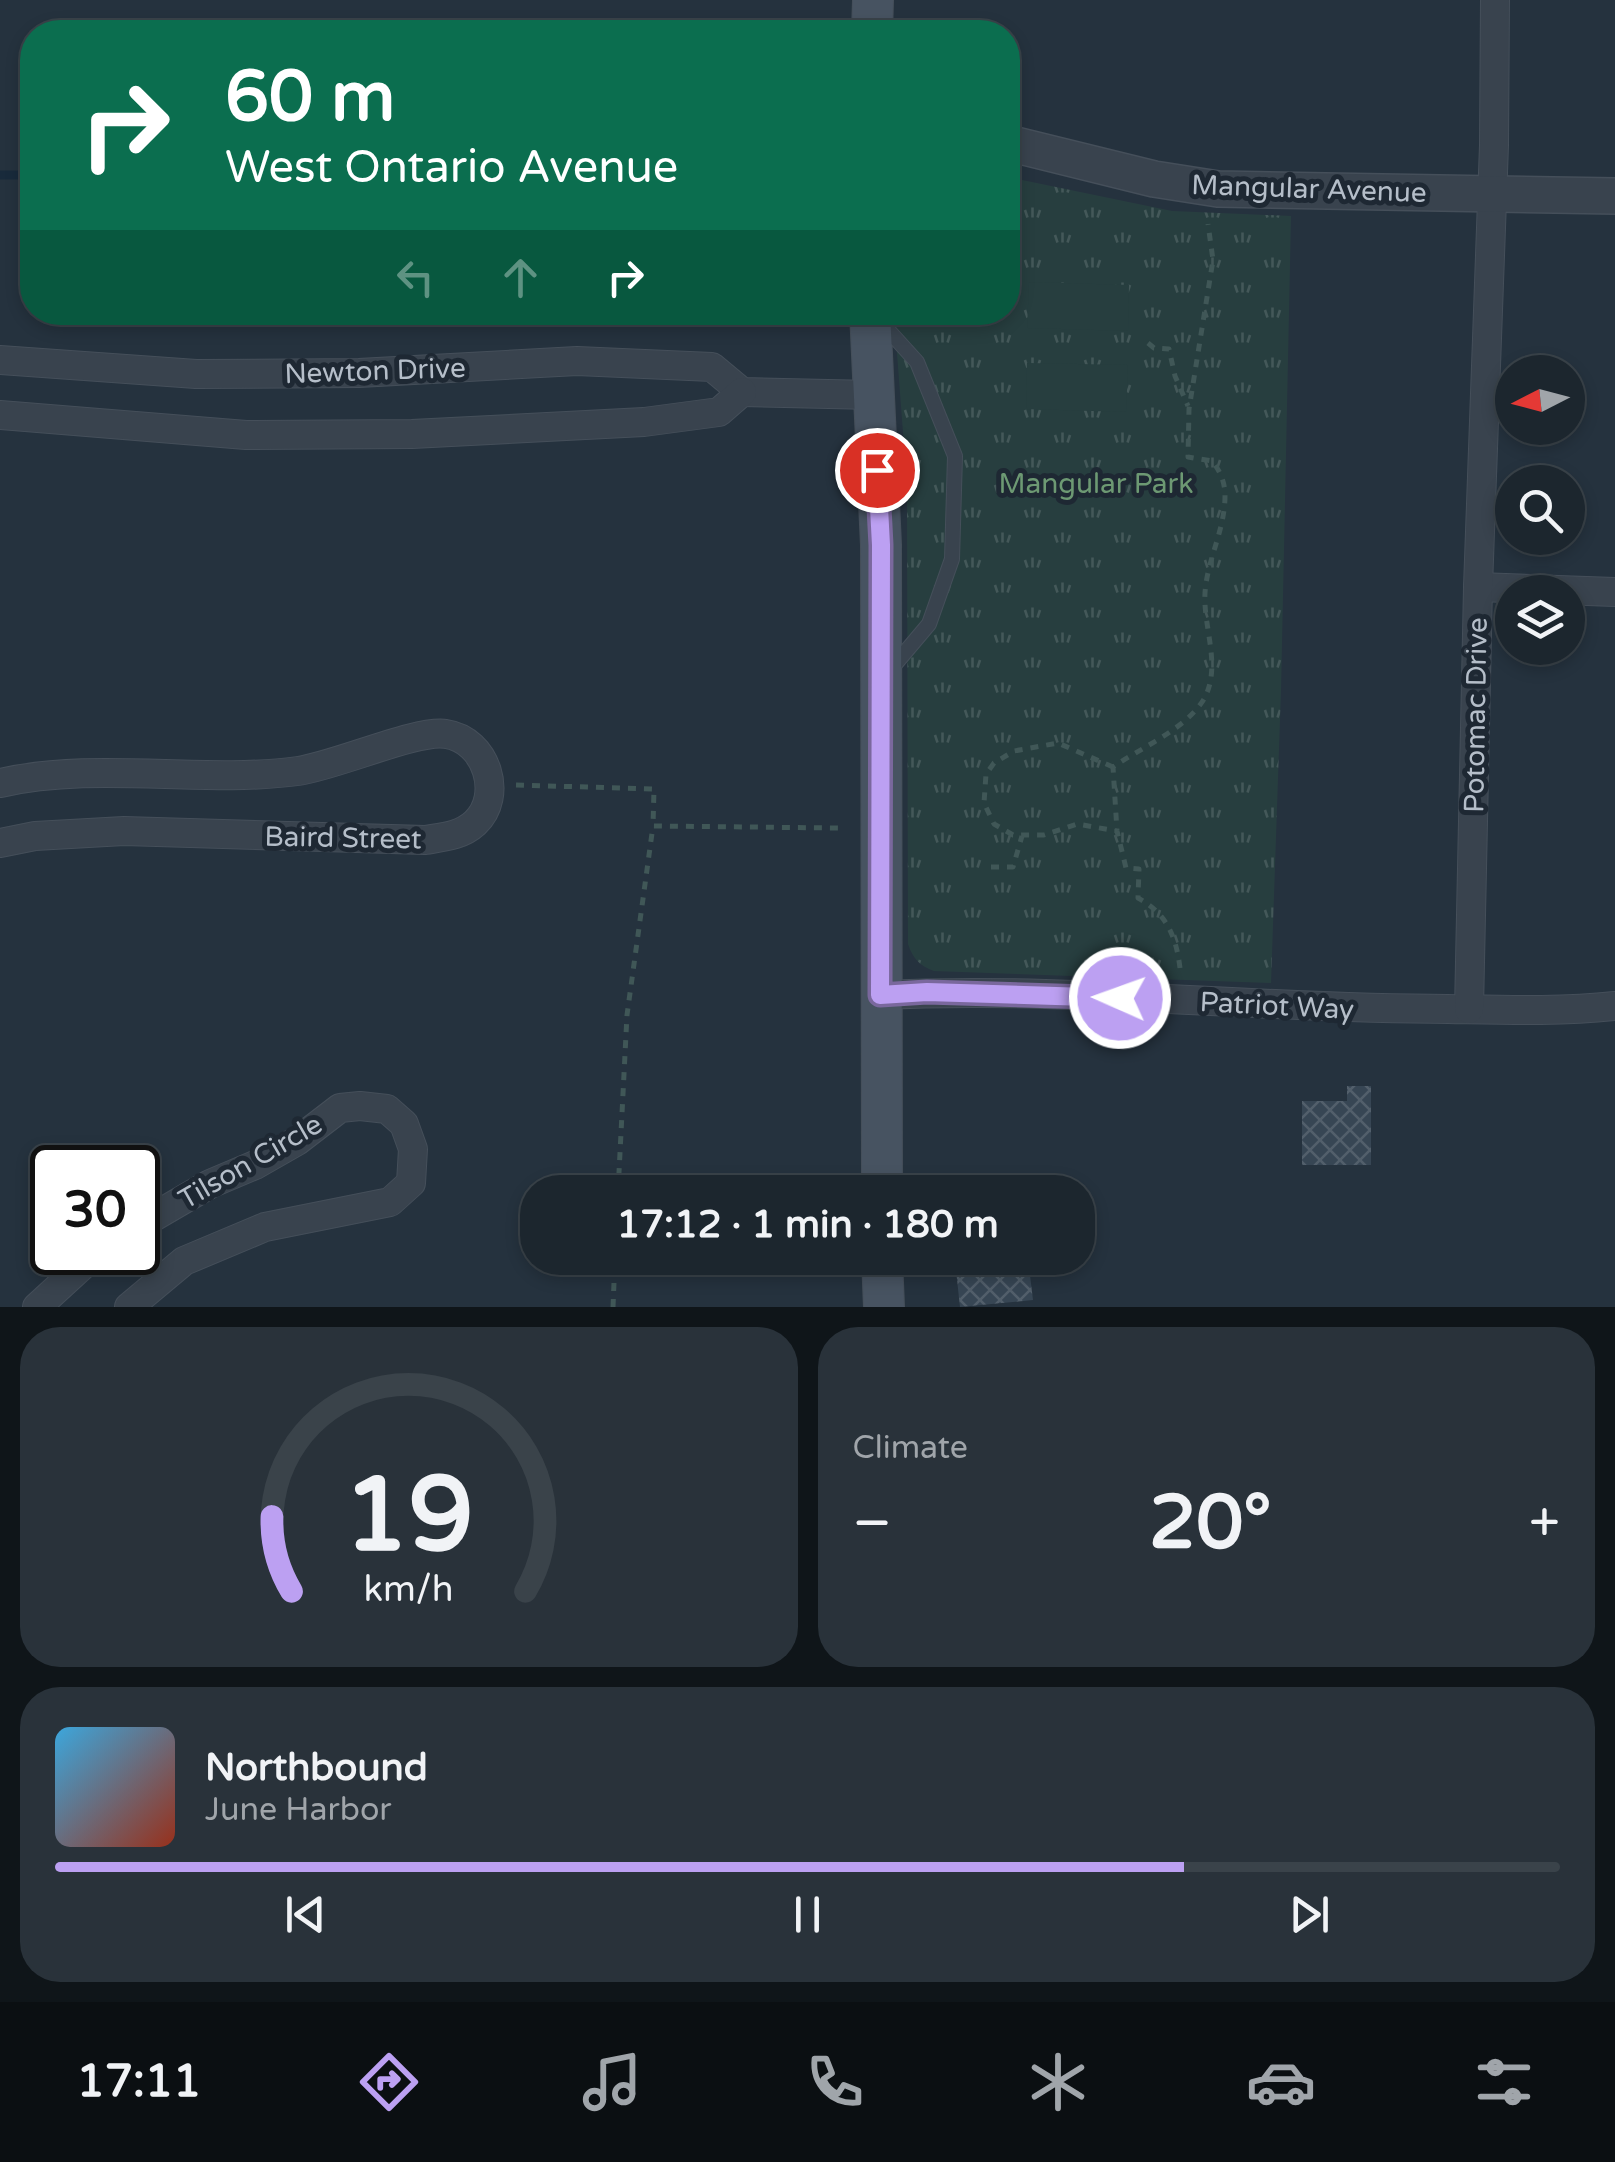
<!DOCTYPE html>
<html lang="en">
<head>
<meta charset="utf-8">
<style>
	body { margin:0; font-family:"Varela Round",sans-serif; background:#29323a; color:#f1f3f6; height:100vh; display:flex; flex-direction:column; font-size:38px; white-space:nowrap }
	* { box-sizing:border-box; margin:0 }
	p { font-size:32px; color:#a0a5aa }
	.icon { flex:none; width:55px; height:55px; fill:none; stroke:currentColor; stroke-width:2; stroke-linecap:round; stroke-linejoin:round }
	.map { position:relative; height:1307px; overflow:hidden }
	.sheet { display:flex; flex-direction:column; gap:20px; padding:20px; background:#0f1519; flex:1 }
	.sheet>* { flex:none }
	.top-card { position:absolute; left:20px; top:20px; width:1000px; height:305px; border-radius:40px; box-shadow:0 5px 15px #0003,0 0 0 2px #3a434a; background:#0b6e4f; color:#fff; overflow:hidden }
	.needle { width:65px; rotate:264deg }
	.buttons { position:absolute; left:1495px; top:355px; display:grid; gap:20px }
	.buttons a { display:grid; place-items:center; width:90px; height:90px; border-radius:50%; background:#1c262e; box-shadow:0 5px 15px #0003,0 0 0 2px #3a434a; font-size:50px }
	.speed { position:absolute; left:30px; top:1145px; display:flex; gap:20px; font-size:50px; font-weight:700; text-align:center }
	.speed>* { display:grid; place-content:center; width:130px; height:130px; border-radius:50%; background:#1c262e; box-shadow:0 5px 15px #0003,0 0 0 2px #3a434a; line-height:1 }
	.speed .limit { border:5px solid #111; border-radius:15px; background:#fff; color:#111 }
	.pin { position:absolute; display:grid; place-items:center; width:85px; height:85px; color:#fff; margin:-42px; border:5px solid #fff; border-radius:50%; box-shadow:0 2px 10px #0007 }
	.me { position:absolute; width:110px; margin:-55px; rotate:272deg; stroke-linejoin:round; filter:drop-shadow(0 0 8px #0008) }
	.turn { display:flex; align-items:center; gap:35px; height:210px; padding:0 40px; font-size:45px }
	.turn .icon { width:130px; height:130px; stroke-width:2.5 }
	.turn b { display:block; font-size:70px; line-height:85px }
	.lanes { display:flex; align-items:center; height:95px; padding:0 40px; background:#0003; justify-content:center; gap:50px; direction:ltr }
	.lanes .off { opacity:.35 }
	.big { font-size:75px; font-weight:700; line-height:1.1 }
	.sheet .tile { flex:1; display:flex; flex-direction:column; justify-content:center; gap:15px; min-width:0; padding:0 35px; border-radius:40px; background:#29323a }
	.sheet .dial { align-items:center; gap:0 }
	.dial svg { height:260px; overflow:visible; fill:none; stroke:#3a434a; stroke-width:7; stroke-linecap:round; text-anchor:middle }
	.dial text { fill:#f1f3f6; stroke:none }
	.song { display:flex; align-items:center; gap:30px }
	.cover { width:120px; height:120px; border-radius:15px; background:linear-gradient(135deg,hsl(200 70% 55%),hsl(10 70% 35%)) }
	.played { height:10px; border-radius:5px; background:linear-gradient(90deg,#bca0f2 75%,#3a434a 75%) }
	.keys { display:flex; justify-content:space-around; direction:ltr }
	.heat { display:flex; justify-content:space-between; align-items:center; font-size:55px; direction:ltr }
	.sheet .tiles { flex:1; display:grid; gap:20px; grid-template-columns:1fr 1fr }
	.tile:last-child { grid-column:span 2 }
	.trip { position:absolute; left:520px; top:1175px; width:575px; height:100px; border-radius:40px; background:#1c262e; box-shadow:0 5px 15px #0003,0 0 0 2px #3a434a; font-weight:700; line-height:100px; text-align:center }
	.tab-bar { display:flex; height:160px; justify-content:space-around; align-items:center; background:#0b0f12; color:#a0a5aa }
	.tab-bar .icon { width:70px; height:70px }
	.tab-bar .selected { color:#bca0f2 }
	.tab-bar b { font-size:45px; color:#f1f3f6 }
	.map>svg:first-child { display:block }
	.park { fill:url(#park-tufts) }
	.pitch { fill:#273e3f }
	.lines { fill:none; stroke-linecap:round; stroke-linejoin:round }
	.stream { stroke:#182a3b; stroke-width:9 }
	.building { fill:url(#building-cross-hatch) }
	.service-casing { stroke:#454f5a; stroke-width:16 }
	.minor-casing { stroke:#454f5a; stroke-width:30 }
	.tertiary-casing { stroke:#454f5a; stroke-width:38 }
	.secondary-casing { stroke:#454f5a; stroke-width:42 }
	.path { stroke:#405757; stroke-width:5; stroke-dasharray:8 8; stroke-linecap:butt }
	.service { stroke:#39434e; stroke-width:14 }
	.minor { stroke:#39434e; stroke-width:28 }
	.tertiary { stroke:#39434e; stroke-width:35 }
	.secondary { stroke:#475361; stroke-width:40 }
	.route-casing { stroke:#7a689d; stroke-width:25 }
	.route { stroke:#bca0f2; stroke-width:18 }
	.labels { text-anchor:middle; stroke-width:10; stroke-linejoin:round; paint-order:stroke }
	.street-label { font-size:28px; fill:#b5bec9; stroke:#1e2833 }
	.park-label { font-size:28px; fill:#6d9973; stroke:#1e2833 }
</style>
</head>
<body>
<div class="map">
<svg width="1615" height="1307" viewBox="0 0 1615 1307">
	<defs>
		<pattern id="park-tufts" width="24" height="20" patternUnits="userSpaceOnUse" patternTransform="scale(2.5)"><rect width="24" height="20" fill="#273e3f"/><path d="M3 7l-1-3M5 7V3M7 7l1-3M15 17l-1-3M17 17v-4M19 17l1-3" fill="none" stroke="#445859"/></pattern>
		<pattern id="building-cross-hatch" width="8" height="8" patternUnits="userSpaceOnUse" patternTransform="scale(2.5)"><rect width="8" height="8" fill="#374654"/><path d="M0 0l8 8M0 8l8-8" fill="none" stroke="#525f6b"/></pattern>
	</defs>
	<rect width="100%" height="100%" fill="#25323e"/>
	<path class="park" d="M1008,177l164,34 119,5 -10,474 -10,293 -337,-12c-14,-5 -21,-12 -26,-27l-1,-459 -13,-172 114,-1z"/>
	<g class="pitch">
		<polygon points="1029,282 1129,285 1128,331 1027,328"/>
		<polygon points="1027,363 1128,365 1126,412 1026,409"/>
	</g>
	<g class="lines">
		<polyline class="stream" points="0,175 32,175"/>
	</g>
	<g class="building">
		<polygon points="1347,1086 1371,1086 1371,1165 1302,1165 1302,1101 1347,1101"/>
		<polygon points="980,1258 999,1258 1001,1270 1029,1267 1033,1300 960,1307 955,1261"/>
	</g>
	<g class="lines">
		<g class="service-casing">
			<polyline id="service" points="879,320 917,362 955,456 952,559 929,624 891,669"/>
		</g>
		<g class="minor-casing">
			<g id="minor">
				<polyline points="0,360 196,374 359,373 577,361 712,367 742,392 873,395"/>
				<polyline points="0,415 246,435 412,434 644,422 719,412 742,392"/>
				<polyline points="1478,587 1615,592"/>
				<path d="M0,783c98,-22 199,1 298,-12 37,-5 120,-42 148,-37 41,6 58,62 29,89 -14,13 -32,14 -50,17l-301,-9 -89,5 -35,7"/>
				<path d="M880,995c189,-9 379,14 568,14 56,1 112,3 167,-3"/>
				<polyline points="1469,1009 1478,587 1494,145 1495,0"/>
				<polyline points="37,1307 97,1252"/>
				<polyline points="129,1307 184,1261 265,1227 390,1202 411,1183 413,1149 404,1124 387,1109 360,1106 340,1108 297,1141 255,1165 210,1184 138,1226"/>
			</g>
		</g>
		<g class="tertiary-casing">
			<polyline id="tertiary" points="1008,143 1154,179 1218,189 1615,196"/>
		</g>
		<g class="secondary-casing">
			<g id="secondary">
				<polyline points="872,32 873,0"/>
				<polyline points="870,312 881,545 882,1192"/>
				<polyline points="882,1258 884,1307"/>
			</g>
		</g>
		<g class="path">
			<polyline points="1148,343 1154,348 1169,349 1175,376 1188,406"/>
			<polyline points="1113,767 1058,743 1014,751 994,763 986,774 984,803 994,824 1013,835 1044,835 1077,824 1117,831"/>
			<polyline points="516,785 654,789 653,826 840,828"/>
			<polyline points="991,867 1013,867 1022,836"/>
			<path d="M1180,968c-4,-32 -13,-54 -42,-70l1,-29 -13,-1 -9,-37 -4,-64c29,-20 73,-38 91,-68 18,-33 -1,-71 1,-106 2,-33 20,-63 20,-97 0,-13 -4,-24 -13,-35l-24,-4 1,-48 24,-149 -5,-36"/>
			<polyline points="618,1192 627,1015 653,826"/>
			<polyline points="613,1307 615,1258"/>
		</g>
		<use href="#service" class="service"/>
		<use href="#minor" class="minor"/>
		<use href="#tertiary" class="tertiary"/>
		<use href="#secondary" class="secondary"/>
	</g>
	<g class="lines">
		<g class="route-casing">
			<polyline id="route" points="877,470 881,545 880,995 927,992 1120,998"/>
		</g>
		<use href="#route" class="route"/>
	</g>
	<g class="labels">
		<g class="street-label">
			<text transform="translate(1309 188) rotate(2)" y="10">Mangular Avenue</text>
			<text transform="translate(375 370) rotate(-2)" y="10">Newton Drive</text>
			<text transform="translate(1475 715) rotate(-89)" y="10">Potomac Drive</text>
			<text transform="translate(343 837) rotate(1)" y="10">Baird Street</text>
			<text transform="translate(1277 1005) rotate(3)" y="10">Patriot Way</text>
			<text transform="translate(250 1161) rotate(-30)" y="10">Tilson Circle</text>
		</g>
		<g class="park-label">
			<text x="1096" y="493">Mangular Park</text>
		</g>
	</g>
</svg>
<div class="buttons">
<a><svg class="needle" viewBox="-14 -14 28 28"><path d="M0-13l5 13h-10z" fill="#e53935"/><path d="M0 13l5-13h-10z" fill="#a0a5aa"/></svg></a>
<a><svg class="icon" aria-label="search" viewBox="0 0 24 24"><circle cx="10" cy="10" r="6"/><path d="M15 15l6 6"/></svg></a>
<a><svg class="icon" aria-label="layers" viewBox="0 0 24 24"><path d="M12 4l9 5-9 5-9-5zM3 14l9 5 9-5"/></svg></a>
</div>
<div class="speed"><div class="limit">30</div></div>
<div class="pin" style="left:877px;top:470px;background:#d93025"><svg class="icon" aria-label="arrive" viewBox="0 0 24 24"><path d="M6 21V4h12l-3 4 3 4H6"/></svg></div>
<svg class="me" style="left:1120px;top:998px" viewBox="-20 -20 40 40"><circle r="17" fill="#bca0f2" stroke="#fff" stroke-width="3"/><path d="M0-11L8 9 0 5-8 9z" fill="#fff"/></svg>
<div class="trip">17:12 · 1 min · 180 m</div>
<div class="top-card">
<div class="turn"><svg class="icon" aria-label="right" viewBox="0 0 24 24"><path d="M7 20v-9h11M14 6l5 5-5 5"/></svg><div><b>60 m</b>West Ontario Avenue</div></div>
<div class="lanes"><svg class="icon off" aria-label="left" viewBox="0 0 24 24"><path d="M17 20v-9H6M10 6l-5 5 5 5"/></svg><svg class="icon off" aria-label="ahead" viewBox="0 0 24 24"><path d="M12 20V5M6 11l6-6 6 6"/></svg><svg class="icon" aria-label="right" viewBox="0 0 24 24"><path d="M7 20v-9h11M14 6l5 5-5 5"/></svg></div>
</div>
</div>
<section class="sheet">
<div class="tiles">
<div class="tile dial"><svg viewBox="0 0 100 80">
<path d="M14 69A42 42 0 1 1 86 69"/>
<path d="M14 69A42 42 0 0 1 8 46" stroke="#bca0f2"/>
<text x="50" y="56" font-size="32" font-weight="700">19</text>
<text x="50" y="72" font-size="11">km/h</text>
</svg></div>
<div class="tile"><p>Climate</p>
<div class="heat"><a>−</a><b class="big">20°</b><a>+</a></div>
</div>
<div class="tile">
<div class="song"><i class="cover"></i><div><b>Northbound</b><p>June Harbor</p></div></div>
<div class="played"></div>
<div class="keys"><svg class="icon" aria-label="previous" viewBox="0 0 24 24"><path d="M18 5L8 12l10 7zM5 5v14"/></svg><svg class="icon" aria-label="pause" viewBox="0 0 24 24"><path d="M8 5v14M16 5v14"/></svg><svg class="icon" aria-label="next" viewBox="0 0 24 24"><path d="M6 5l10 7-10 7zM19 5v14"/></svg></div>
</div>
</div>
</section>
<nav class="tab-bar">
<b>17:11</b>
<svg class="icon selected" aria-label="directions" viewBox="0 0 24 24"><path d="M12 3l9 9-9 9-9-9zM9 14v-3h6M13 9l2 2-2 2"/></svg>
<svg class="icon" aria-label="music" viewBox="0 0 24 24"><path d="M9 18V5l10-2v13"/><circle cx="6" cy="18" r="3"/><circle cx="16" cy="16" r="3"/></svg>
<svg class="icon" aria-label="phone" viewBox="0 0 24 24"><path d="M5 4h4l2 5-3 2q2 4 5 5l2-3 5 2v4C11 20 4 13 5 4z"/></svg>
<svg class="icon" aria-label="climate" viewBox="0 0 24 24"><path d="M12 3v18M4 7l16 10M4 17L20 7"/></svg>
<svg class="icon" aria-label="car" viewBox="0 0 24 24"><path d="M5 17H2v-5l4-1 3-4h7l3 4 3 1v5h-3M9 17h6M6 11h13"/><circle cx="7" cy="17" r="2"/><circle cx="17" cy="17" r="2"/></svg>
<svg class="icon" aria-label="filters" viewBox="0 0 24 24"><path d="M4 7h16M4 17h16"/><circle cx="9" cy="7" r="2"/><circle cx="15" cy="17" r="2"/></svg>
</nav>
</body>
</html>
